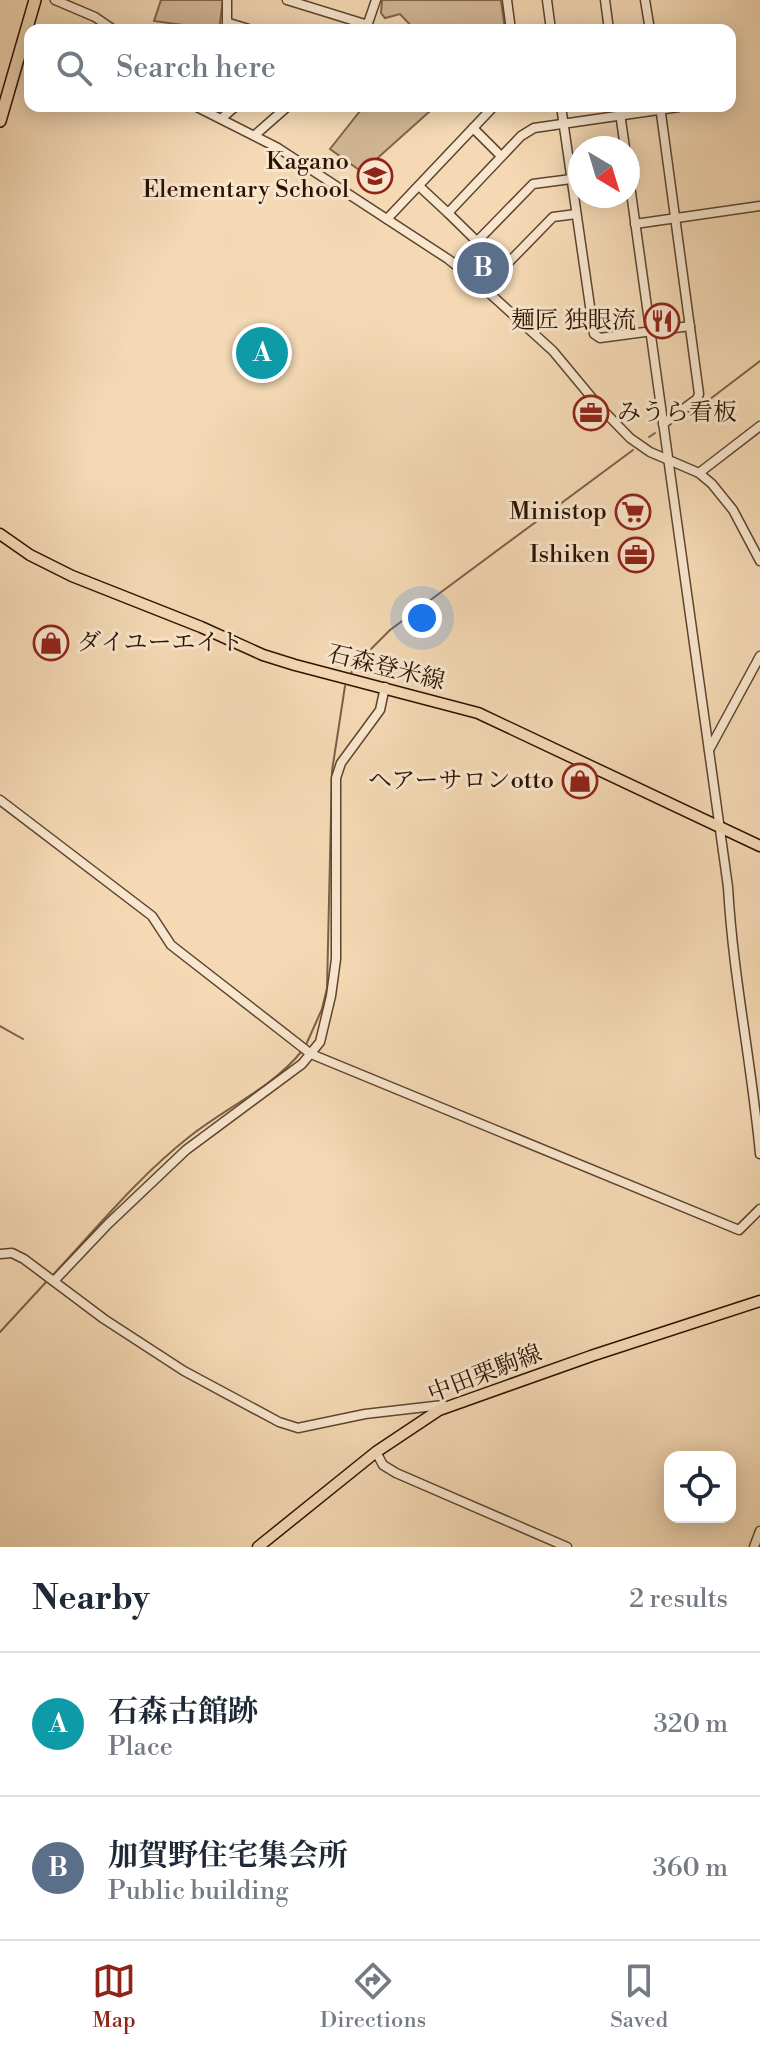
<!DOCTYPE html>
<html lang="en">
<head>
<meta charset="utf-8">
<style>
  :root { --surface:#fff; --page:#f6f6f7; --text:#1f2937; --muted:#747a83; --line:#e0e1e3; --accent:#8f2418 }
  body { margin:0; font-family:"Libre Bodoni","Noto Serif JP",serif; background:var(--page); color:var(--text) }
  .controls { position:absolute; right:24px; bottom:24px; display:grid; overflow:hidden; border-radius:16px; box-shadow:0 4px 20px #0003 }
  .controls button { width:72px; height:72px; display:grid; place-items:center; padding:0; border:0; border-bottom:2px solid var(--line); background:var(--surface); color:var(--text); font:40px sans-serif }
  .compass { position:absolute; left:568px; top:136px; width:72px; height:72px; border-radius:50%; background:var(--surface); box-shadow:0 4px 20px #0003; rotate:142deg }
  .you { position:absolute; left:422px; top:618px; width:28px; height:28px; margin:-20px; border:6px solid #fff; border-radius:50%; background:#1a73e8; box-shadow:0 0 0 12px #1a73e833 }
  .badge { display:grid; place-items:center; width:52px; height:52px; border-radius:50%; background:var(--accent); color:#fff; font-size:26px; font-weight:700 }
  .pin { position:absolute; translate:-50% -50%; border:4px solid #fff; box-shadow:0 2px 8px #0006 }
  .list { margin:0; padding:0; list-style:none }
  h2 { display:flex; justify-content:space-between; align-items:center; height:104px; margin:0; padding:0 32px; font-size:34px }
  h2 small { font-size:26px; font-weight:400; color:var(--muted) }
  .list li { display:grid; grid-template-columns:52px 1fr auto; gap:24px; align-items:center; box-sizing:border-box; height:144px; padding:0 32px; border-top:2px solid var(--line) }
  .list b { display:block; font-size:30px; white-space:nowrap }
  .list p { margin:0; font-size:26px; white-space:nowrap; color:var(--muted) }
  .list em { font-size:26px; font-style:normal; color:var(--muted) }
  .icon { flex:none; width:44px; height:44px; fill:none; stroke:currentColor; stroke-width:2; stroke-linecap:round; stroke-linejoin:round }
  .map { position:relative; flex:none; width:760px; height:1547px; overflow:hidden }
  .search { position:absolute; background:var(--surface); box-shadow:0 4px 20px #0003; left:24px; right:24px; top:24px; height:88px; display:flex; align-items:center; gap:20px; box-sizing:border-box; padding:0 28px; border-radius:16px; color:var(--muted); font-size:30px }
  .sheet { height:392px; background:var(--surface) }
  nav { display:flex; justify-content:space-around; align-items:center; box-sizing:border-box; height:112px; border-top:2px solid var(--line); background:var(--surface); font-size:22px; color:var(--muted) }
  nav a { display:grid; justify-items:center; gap:4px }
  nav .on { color:var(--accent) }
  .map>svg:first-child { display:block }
</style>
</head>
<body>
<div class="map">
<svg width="760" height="1547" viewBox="0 0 760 1547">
  <rect width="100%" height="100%" fill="#f4d9b4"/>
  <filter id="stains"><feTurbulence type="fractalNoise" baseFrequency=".0025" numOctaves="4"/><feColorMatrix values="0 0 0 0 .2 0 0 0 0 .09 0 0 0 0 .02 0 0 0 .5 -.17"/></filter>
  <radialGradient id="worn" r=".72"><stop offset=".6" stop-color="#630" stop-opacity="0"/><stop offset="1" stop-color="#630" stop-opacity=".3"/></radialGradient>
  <g fill="#d2b795" stroke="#80644a" stroke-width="2">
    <polygon points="161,0 223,0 219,30 154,21"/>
    <polygon points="382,0 501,0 505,30 415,30 400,14 385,18 381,13"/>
    <polygon points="364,106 423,106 429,112 362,172 330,149"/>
  </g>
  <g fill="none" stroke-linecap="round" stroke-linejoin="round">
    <g stroke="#7c6047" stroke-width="2">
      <polyline points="679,417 701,406 760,361"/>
      <polyline points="649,437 655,433"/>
      <polyline points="351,673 365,655 390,630 633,450"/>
      <polyline points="0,1026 23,1039"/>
      <polyline points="305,1047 322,1009 327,988 332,771 345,686"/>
      <path d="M51,1277C96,1229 138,1177 189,1137C225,1108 272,1088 301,1052"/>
      <polyline points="0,1332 47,1281"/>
    </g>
    <g stroke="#5f432d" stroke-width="11">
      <g id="minor">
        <polyline points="55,0 95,17 114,30"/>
        <polyline points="287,0 368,25"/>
        <polyline points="507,0 511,30"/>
        <polyline points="547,0 551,30"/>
        <polyline points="605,0 609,30"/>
        <polyline points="645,0 650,30"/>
        <polyline points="229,23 252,30"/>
        <polyline points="366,29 376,0"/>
        <polyline points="227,30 227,0"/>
        <polyline points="195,106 278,148 448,259 476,281 553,351 597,404 630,438 650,452 699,473 712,484 733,510 760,561"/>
        <polyline points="561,106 594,334 600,338 690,326"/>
        <polyline points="619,106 625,148"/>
        <polyline points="660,106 699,394 697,399 663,424"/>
        <polyline points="222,118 236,106"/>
        <polyline points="473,128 501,156"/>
        <polyline points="255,135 288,106"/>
        <path d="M628,171L728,887C733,977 752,1065 760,1154"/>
        <polyline points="419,186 448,213 521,136 534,128 679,107"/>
        <polyline points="448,213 499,263 508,263 553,217 576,214"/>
        <polyline points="387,219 494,106"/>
        <polyline points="635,224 760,206"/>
        <polyline points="455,264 533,184 571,179"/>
        <polyline points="699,473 760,426"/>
        <polyline points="709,750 760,656"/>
        <polyline points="0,800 152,916 171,945 311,1054 739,1230 760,1209"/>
        <polyline points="0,1254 12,1253 24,1259 104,1319 184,1371 279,1422 298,1428 365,1414 443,1405"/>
        <polyline points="54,1281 108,1224 186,1150 302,1064 320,1042 331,996 336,959 336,778 341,763 380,710 385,687"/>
        <polyline points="376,1452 383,1465 396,1473 567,1547"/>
        <polyline points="754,1547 760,1531"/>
      </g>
    </g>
    <g stroke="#2d1100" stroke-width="13">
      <g id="major">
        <polyline points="0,534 30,555 72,576 201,627 263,655 295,665 478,713 760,846"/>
        <polyline points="258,1547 376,1452 439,1410 591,1356 760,1301"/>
      </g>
    </g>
    <g stroke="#2d1100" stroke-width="14">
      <polyline id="highway" points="0,121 35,0"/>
    </g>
    <use href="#minor" stroke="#f8e6ce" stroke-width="8"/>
    <use href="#major" stroke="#f4d9b4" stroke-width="10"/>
    <use href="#highway" stroke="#f4d9b4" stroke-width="11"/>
  </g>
  <defs>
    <g id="school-ring" transform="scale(1.8)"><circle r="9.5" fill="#f8e6ce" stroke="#8f2418" stroke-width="1.5"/><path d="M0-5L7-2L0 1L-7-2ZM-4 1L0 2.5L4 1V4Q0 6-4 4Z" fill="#8f2418"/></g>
    <g id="restaurant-ring" transform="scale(1.8)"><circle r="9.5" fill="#f8e6ce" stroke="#8f2418" stroke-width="1.5"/><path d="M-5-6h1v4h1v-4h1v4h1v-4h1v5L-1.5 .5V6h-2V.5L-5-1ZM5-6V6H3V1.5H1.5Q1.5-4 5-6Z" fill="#8f2418"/></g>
    <g id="office-ring" transform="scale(1.8)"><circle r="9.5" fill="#f8e6ce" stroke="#8f2418" stroke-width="1.5"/><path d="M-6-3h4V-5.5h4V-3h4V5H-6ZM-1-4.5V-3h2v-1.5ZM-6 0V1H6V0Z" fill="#8f2418"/></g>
    <g id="supermarket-ring" transform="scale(1.8)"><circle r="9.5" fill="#f8e6ce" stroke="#8f2418" stroke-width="1.5"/><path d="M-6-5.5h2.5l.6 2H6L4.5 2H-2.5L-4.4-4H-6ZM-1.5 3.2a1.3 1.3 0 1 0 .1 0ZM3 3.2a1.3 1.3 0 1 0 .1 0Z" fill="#8f2418"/></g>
    <g id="shop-ring" transform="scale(1.8)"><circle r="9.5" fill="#f8e6ce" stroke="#8f2418" stroke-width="1.5"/><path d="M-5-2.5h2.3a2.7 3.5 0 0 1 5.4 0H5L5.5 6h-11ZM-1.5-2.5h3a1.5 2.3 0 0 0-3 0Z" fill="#8f2418"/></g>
  </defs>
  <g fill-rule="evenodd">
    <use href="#school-ring" x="375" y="176"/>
    <use href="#restaurant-ring" x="662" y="321"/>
    <use href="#office-ring" x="591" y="413"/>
    <use href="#supermarket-ring" x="633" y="512"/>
    <use href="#office-ring" x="636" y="555"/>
    <use href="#shop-ring" x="51" y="643"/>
    <use href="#shop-ring" x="580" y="781"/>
  </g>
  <g text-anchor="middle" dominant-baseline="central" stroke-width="6" stroke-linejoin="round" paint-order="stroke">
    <g font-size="24" fill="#2d1100" stroke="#f8e6ce" text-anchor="end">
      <text x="349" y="162">Kagano<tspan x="349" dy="28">Elementary School</tspan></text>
      <text x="636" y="321">麺匠 独眼流</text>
      <text x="617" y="413" text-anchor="start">みうら看板</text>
      <text x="607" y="512">Ministop</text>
      <text x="610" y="555">Ishiken</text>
      <text x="77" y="643" text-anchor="start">ダイユーエイト</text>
      <text x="554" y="781">ヘアーサロンotto</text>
    </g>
    <g font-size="24" fill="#2d1100" stroke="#f8e6ce">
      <text transform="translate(386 668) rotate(14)">石森登米線</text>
      <text transform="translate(485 1374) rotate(-21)">中田栗駒線</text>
    </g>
  </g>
  <rect width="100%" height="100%" filter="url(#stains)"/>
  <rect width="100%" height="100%" fill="url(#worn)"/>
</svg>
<div class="controls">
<button><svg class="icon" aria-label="locate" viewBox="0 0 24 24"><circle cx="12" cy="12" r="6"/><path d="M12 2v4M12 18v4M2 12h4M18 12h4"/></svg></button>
</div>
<svg class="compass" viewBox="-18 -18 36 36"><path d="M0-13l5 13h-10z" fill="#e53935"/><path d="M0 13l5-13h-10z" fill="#747a83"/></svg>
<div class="you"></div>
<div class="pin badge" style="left:262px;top:353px;background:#0f9aa8">A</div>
<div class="pin badge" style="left:483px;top:268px;background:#5c6f8a">B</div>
<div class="search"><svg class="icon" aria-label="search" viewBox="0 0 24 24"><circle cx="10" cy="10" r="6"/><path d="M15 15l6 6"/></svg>Search here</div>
</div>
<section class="sheet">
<h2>Nearby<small>2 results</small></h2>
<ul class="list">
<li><span class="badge" style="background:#0f9aa8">A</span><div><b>石森古館跡</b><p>Place</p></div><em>320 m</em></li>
<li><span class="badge" style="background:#5c6f8a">B</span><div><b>加賀野住宅集会所</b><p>Public building</p></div><em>360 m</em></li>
</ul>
</section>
<nav>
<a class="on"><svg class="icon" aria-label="map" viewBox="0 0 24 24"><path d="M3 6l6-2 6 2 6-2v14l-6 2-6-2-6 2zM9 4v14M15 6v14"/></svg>Map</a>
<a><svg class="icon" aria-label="directions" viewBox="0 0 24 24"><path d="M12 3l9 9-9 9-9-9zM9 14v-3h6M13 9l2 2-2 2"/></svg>Directions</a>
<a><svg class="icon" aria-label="saved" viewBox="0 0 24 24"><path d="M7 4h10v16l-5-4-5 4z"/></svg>Saved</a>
</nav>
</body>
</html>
